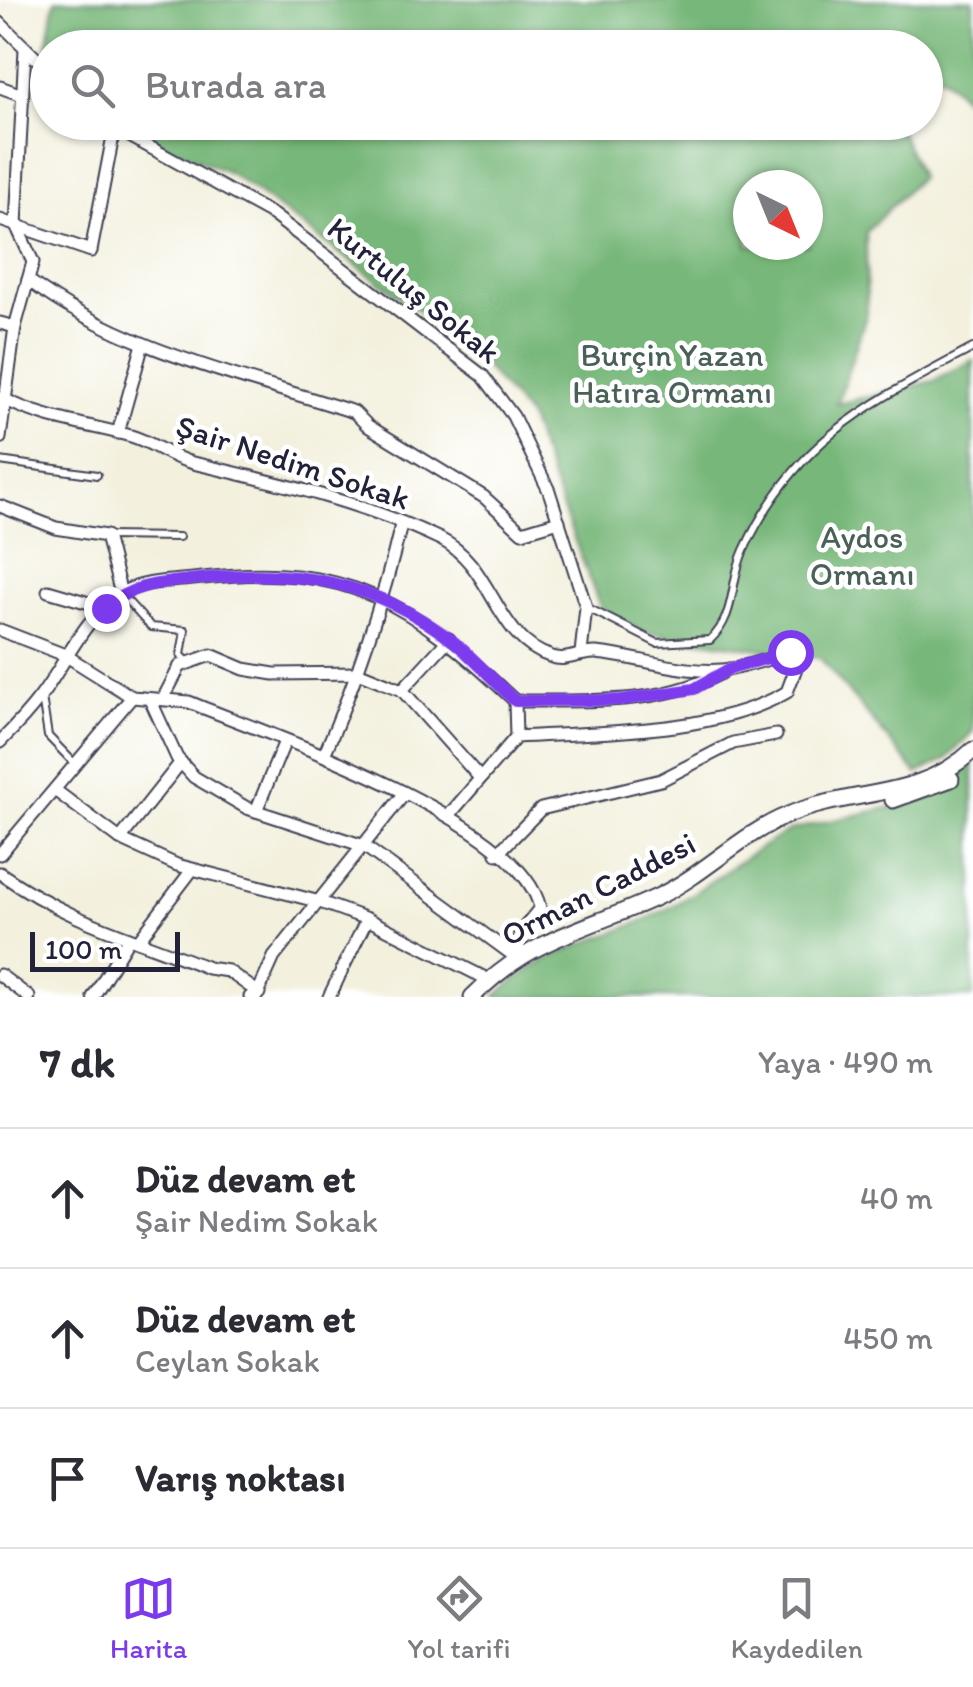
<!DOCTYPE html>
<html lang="tr">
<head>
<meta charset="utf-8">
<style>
  :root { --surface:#fff; --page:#f7f7f7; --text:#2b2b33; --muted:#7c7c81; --line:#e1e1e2; --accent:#7c3aed }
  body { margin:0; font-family:Itim,sans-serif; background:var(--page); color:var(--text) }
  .compass { position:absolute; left:733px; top:170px; width:90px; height:90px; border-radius:50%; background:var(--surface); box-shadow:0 2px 8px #0004; rotate:137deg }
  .scale { position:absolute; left:30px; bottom:25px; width:150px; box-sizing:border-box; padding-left:10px; border:5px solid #22223b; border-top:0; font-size:28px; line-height:35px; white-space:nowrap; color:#22223b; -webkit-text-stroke:8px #fff; paint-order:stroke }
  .stop { position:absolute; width:30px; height:30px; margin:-22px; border:8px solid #7c3aed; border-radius:50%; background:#fff }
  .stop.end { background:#7c3aed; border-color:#fff; box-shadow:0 2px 10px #0008 }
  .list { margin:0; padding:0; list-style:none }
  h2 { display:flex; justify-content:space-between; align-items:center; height:130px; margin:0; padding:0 40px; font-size:42px }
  h2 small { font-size:32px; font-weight:400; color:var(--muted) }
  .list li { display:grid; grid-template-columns:65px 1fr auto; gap:30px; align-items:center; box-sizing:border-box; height:140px; padding:0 40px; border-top:2px solid var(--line) }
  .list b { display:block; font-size:38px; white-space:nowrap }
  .list p { margin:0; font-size:32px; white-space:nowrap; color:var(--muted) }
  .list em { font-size:32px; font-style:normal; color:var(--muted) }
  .icon { flex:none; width:55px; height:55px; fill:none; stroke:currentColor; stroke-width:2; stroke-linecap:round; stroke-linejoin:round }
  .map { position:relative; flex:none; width:973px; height:997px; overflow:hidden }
  .search { position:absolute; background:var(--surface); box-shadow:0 2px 8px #0004; left:30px; right:30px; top:30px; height:110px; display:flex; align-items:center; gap:25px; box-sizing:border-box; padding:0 35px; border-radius:55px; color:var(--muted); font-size:38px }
  .sheet { height:550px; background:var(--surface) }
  nav { display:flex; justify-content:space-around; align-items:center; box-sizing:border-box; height:140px; border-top:2px solid var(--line); background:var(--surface); font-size:28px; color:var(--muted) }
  nav a { display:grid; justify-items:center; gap:5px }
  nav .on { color:var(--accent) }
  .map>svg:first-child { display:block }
</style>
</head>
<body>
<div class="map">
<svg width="973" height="997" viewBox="0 0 973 997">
  <rect width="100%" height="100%" fill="#fff"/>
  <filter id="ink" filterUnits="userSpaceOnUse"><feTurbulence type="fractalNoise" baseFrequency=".01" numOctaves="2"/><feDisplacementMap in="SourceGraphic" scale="20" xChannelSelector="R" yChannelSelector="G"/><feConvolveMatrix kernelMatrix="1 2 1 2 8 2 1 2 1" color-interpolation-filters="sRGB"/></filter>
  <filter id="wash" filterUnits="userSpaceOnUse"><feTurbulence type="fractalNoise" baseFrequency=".0048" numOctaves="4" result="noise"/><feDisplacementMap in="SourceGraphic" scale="40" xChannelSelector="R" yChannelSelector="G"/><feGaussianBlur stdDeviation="2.25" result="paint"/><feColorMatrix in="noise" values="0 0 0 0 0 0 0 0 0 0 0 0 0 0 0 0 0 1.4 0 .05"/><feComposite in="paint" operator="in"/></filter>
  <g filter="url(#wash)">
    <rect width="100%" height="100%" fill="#f3f0dd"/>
    <g fill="#77b779" stroke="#4c6c5a" stroke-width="2.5" fill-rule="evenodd">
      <polygon points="55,0 973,0 973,106 942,76 926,72 926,48 48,48 47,54 46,52"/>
      <path d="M119,123H897L920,177L866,232L867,313L837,404L934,381L973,360V731L947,759L917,774L820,658L643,632L600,607L528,417L467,346L230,173L128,131ZM748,185H808V245H748Z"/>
      <path d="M973,762V997H495C551,943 604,943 667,909C710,886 747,852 791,830L935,797Z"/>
    </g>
  </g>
  <g filter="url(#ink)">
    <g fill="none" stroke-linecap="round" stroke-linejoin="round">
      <g stroke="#414153" stroke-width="10">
        <g id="service">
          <polyline points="0,461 97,475"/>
          <polyline points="106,536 179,537"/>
          <polyline points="121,594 151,627 185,630 181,655 187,661"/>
          <path d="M588,608L657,643L710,640C737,615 729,582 744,550C796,438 871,403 973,348"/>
          <polyline points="42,697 48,736 74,763"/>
        </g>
      </g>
      <g stroke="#414153" stroke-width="15">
        <g id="minor">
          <polyline points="0,23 48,70"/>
          <polyline points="0,87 22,95"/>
          <polyline points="104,122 273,215 483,376 513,416 549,491 586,607 581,653"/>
          <polyline points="0,220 91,251 114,131"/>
          <path d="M28,280C122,351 243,376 354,412L368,426L484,497L522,532L559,521"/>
          <polyline points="0,323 15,327"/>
          <path d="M0,397C41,419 86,424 131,436C152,442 171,458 193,463C275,482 363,502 440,539C494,565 494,639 552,657C567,662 580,652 596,653C640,657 687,676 732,669C751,665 771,658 790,653L799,660L787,692C715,734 598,732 516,737L450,814"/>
          <polyline points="118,433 143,344"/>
          <polyline points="0,438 15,327 33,262 16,225 25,49"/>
          <polyline points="0,506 56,528 106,536 121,594"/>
          <polyline points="48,591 106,608"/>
          <path d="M0,630L65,655L132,697L189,702C269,735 521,819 540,908L520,933L517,958L364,846L247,808L194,777L177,758L150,699"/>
          <polyline points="402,690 449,639"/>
          <polyline points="164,697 180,666 211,655 244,669 274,674 360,673 402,690 480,778"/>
          <polyline points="515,701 516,737"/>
          <path d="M0,742C14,728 29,712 41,696C65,664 84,617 120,594C142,580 178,581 203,578C348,560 413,605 515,701C591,700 661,707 729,669"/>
          <path d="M324,755C357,679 382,605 401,525"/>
          <polyline points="56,791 120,839 177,865 320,902 367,919 489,980"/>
          <polyline points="256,811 285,741"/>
          <polyline points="120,839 181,762"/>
          <polyline points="0,854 132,697"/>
          <polyline points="497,854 541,809 661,780 733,743 776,735"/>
          <path d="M0,873C71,923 130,936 208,968L228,971L259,993L250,997"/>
          <polyline points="138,941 192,870"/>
          <polyline points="0,975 29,997"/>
          <polyline points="93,997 129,938"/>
          <polyline points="256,997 274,957 405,793"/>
          <polyline points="329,997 367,919"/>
        </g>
      </g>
      <g stroke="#414153" stroke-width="19">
        <g id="tertiary">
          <polyline points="893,800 951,779"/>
          <path d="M472,997C534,935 585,931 659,896C705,874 741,834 788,815C850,789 921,800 973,750"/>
        </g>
      </g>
      <use href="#service" stroke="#fff" stroke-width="6"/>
      <use href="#minor" stroke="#fff" stroke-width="11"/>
      <use href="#tertiary" stroke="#fff" stroke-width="15"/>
    </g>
  </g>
  <g fill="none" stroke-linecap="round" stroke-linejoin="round" filter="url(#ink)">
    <path stroke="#7c3aed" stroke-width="12" d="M106,608C131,583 164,583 199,579C293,567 376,581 454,642C475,659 495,682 515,701L622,700L694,689L729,669L790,652"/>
  </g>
  <g text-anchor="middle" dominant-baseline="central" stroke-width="9" stroke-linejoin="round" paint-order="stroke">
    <g font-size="32" fill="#22223b" stroke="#fff">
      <text transform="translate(414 290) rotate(39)">Kurtuluş Sokak</text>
      <text transform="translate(293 462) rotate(18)">Şair Nedim Sokak</text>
      <text transform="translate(598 889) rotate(-27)">Orman Caddesi</text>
    </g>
    <g font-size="32" fill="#4a6158" stroke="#fff">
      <text x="672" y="355">Burçin Yazan<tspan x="672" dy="37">Hatıra Ormanı</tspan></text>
      <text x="862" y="537">Aydos<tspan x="862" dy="37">Ormanı</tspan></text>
    </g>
  </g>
</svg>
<svg class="compass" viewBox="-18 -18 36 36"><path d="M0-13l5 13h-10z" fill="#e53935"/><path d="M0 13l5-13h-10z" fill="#7c7c81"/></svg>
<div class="scale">100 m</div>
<div class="stop" style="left:790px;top:652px"></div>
<div class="stop end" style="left:106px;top:608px"></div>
<div class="search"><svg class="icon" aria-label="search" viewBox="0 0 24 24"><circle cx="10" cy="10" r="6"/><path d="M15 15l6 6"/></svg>Burada ara</div>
</div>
<section class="sheet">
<h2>7 dk<small>Yaya · 490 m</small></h2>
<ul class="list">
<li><svg class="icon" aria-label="ahead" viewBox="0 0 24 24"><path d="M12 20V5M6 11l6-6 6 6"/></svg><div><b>Düz devam et</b><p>Şair Nedim Sokak</p></div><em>40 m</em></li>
<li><svg class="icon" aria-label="ahead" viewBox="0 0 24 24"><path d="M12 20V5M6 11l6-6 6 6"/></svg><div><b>Düz devam et</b><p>Ceylan Sokak</p></div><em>450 m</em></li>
<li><svg class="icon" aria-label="arrive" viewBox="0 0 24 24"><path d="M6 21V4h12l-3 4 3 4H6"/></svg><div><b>Varış noktası</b></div></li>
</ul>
</section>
<nav>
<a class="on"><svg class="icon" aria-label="map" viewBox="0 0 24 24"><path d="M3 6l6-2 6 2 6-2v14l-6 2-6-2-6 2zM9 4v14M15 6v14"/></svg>Harita</a>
<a><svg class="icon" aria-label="directions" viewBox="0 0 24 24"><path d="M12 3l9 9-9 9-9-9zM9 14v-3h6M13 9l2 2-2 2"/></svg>Yol tarifi</a>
<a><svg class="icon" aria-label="saved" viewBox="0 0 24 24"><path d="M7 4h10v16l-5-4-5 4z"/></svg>Kaydedilen</a>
</nav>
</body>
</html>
